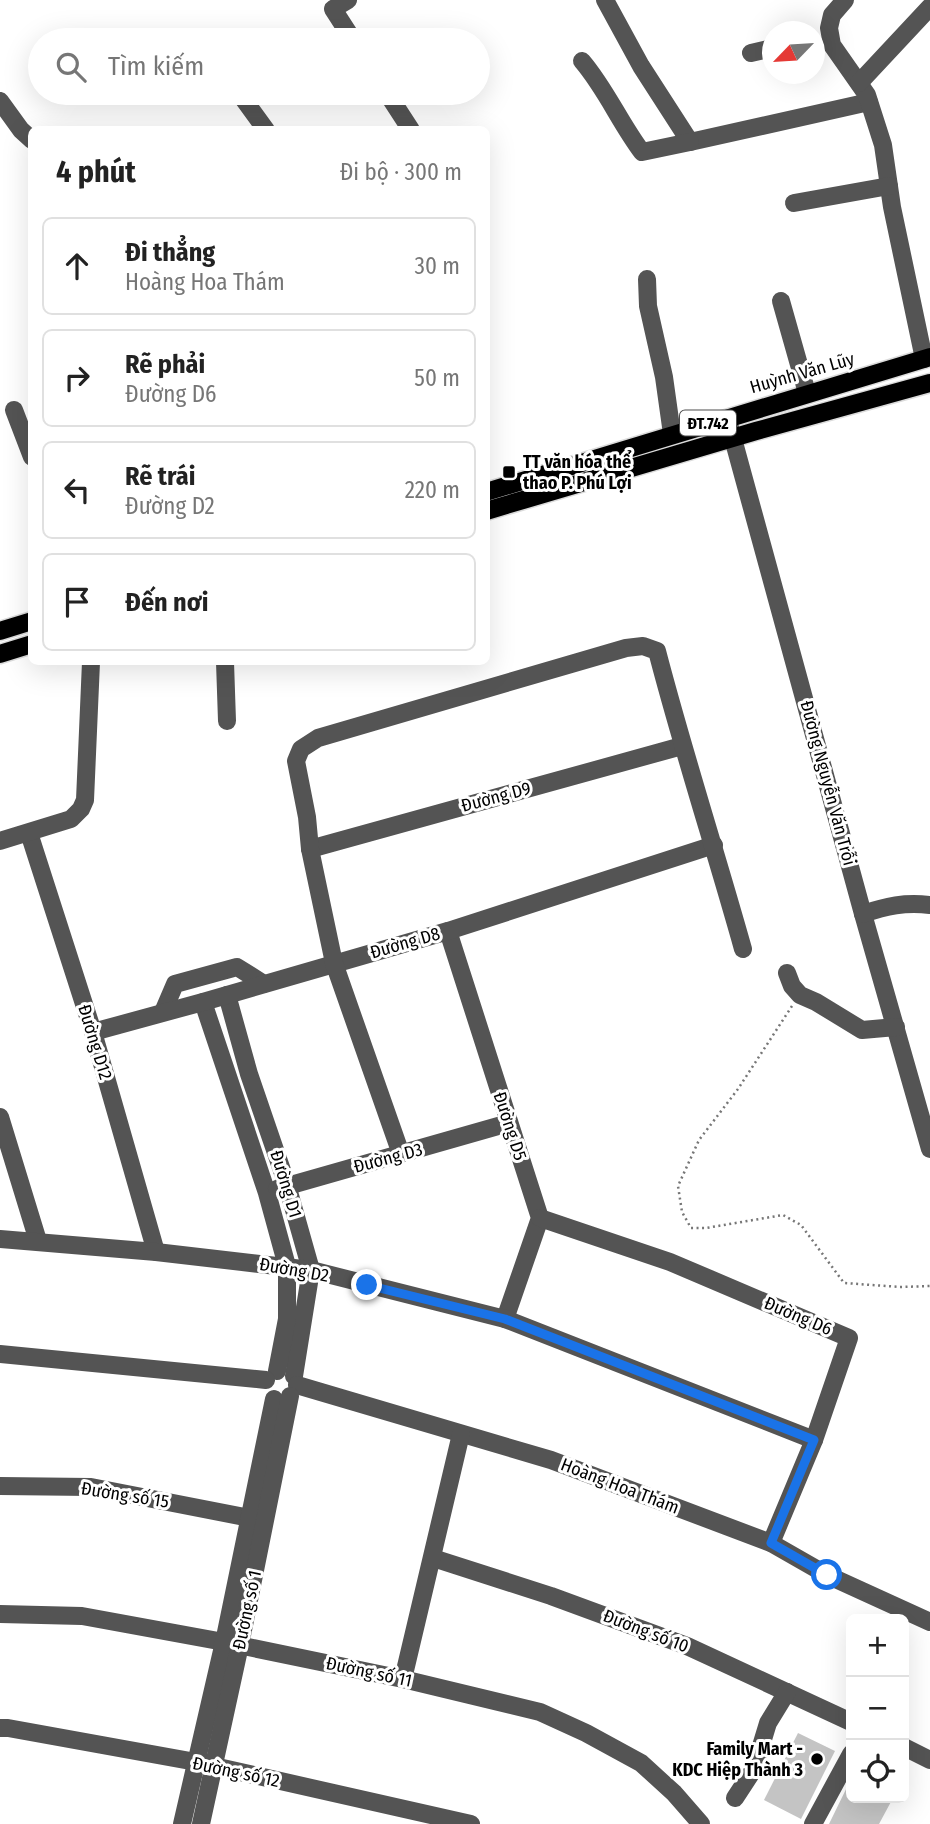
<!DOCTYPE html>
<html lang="vi">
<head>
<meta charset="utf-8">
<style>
  :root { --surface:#fff; --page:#f6f6f6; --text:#222; --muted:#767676; --line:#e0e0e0 }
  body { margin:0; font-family:"Fira Sans Condensed",sans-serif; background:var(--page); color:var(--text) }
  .controls { position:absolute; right:21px; bottom:21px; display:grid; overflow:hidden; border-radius:10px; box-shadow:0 7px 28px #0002 }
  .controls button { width:63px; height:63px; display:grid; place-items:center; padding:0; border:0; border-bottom:2px solid var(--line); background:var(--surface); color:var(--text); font:35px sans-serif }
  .compass { position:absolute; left:762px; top:21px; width:63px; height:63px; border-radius:50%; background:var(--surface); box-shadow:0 7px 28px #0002; rotate:245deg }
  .stop { position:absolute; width:21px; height:21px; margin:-16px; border:5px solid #1a73e8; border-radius:50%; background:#fff }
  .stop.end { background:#1a73e8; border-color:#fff; box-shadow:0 2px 7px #0008 }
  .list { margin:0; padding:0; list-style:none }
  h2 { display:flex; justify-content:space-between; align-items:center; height:91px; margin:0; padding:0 28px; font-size:30px }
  h2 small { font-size:23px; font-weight:400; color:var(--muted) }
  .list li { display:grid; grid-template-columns:46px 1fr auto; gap:21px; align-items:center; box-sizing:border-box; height:98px; margin:0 14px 14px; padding:0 14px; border:2px solid var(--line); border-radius:10px }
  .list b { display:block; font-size:26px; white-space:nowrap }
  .list p { margin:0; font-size:23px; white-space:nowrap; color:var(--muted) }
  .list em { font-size:23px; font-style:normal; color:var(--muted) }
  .icon { flex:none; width:38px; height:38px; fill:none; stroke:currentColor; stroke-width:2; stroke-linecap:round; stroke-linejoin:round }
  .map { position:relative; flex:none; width:930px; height:1824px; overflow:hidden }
  .search { position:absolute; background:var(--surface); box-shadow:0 7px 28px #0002; left:28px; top:28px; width:462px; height:77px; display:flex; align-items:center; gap:18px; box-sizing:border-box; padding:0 24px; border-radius:38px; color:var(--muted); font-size:26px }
  .panel { position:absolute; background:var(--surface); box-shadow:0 7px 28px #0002; left:28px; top:126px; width:462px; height:539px; border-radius:10px }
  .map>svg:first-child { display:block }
</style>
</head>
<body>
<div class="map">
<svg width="930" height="1824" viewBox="0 0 930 1824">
  <rect width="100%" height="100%" fill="#fff"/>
  <g fill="#c4c4c4">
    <polygon points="798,1733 835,1751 801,1819 764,1800"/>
    <polygon points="851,1779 851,1798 893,1798 879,1824 829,1824"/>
  </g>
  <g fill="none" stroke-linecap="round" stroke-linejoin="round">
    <g stroke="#dbdbdb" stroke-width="21">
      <g id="major">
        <polyline points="486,492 930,357"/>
        <polyline points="486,511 756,431 930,383"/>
        <polyline points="0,631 32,621"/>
        <polyline points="0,654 32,644"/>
      </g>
    </g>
    <polyline stroke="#767676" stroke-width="2.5" stroke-dasharray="2 3.5" stroke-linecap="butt" points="792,1006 738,1089 699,1140 678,1186 682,1212 691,1228 706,1228 783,1215 801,1225 844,1283 900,1287 930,1286"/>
    <g stroke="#545454" stroke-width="18">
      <polyline points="348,0 333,9 353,40"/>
      <polyline points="605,0 641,66 690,142 869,102"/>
      <polyline points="845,0 832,15 829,28 832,45 867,95 883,145 892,207 924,359"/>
      <polyline points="751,53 772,48"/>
      <path d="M582,61C606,89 620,123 642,152L690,142"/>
      <polyline points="859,83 930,7"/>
      <polyline points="387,93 411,130"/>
      <polyline points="242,97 266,130"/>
      <polyline points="0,101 21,130 32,140"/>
      <polyline points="794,203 889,186"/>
      <polyline points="647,279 648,306 664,377 672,434"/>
      <polyline points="781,301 807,393"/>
      <polyline points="14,410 32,457"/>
      <polyline points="729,424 863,914 930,1149"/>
      <polyline points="225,662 227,721"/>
      <polyline points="29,833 93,1032 156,1252"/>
      <polyline points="0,841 71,819 81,809 85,800 91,662"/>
      <polyline points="310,849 682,746"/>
      <path d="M863,914C886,906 905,902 930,905"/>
      <polyline points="448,931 540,1218 505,1319"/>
      <polyline points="787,973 792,986 800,995 816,1002 862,1030 896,1027"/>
      <polyline points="227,995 249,1074 287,1185 311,1270 294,1376"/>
      <polyline points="203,1002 267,1193 287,1266 287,1319 277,1371"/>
      <polyline points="163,1012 175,984 237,967 264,984"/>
      <polyline points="93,1032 203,1002 448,931 714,845"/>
      <polyline points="0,1117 38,1241"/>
      <path d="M401,1154L334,963L310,849L307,817L296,761L301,749L318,738L626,648L643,646L657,651C683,751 715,849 743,949"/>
      <polyline points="277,1189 509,1123"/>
      <polyline points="540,1218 670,1262 849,1338 814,1440 771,1543"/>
      <polyline points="0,1239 156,1252 311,1270 505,1319 814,1440"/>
      <polyline points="0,1354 266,1380"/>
      <polyline points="297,1385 551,1460 771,1543 827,1575 930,1622"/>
      <polyline points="0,1486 91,1487 250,1518"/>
      <polyline points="433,1558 551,1596 687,1646 851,1722"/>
      <polyline points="0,1614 82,1616 224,1642 403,1679 540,1712 586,1733 641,1763 674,1793 701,1824"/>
      <polyline points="403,1679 461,1434"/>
      <polyline points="0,1728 8,1728 196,1762 471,1824"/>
      <polyline points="904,1747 930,1760"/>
      <polyline points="735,1798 754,1769 768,1723 787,1692"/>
      <polyline points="182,1824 224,1642 274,1399"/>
      <polyline points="201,1824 240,1645 290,1396"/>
      <polyline points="813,1824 851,1754"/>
    </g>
    <use href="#major" stroke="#000" stroke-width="18"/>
  </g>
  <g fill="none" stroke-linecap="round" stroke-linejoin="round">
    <polyline stroke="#1a73e8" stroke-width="9" points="367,1285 505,1319 814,1440 771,1543 827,1575"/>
  </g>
  <g fill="#000" stroke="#fff" stroke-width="2.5">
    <rect x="502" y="465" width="14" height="14" rx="3.5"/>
    <circle cx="817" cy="1759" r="7"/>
  </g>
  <g text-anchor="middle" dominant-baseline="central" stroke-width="6" stroke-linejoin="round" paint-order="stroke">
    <rect fill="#fff" stroke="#4c4c4c" stroke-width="2" x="680" y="410.5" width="56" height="25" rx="5"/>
    <g font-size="16" font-weight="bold" fill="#000">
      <text x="708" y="423">ĐT.742</text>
    </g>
    <g font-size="18" fill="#000" stroke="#fff">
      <text transform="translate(802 373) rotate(-16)">Huỳnh Văn Lũy</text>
      <text transform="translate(828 783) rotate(75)">Đường Nguyễn Văn Trỗi</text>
      <text transform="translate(496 797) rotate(-15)">Đường D9</text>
      <text transform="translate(405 943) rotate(-16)">Đường D8</text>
      <text transform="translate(95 1042) rotate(73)">Đường D12</text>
      <text transform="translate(510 1126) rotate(72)">Đường D5</text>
      <text transform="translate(388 1158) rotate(-15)">Đường D3</text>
      <text transform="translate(286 1184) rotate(73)">Đường D1</text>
      <text transform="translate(294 1270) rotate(10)">Đường D2</text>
      <text transform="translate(798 1316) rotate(23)">Đường D6</text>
      <text transform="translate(620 1486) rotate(21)">Hoàng Hoa Thám</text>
      <text transform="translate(125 1495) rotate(9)">Đường số 15</text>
      <text transform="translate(247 1610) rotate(-78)">Đường số 1</text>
      <text transform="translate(646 1631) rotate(21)">Đường số 10</text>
      <text transform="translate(369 1672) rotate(12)">Đường số 11</text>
      <text transform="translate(236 1772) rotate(12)">Đường số 12</text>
    </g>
    <g font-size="18" font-weight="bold" fill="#000" stroke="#fff" text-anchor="start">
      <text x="523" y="462">TT văn hóa thể<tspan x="523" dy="21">thao P. Phú Lợi</tspan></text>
      <text x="803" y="1749" text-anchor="end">Family Mart -<tspan x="803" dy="21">KDC Hiệp Thành 3</tspan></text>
    </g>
  </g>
</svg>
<div class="controls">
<button>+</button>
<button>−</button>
<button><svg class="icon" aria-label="locate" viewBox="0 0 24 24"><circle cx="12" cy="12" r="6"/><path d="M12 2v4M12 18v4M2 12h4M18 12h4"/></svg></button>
</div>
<svg class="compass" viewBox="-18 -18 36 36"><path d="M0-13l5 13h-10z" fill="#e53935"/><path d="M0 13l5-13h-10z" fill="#767676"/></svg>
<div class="stop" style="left:827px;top:1575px"></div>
<div class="stop end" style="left:367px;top:1285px"></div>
<div class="search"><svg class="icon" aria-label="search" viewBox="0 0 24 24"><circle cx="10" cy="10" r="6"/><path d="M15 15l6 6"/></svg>Tìm kiếm</div>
<section class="panel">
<h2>4 phút<small>Đi bộ · 300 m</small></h2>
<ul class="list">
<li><svg class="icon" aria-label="ahead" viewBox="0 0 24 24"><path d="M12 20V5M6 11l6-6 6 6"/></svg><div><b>Đi thẳng</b><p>Hoàng Hoa Thám</p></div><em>30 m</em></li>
<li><svg class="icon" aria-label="right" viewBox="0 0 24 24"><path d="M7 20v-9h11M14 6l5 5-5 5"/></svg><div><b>Rẽ phải</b><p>Đường D6</p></div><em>50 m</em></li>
<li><svg class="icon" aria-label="left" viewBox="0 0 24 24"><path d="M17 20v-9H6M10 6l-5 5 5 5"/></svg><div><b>Rẽ trái</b><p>Đường D2</p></div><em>220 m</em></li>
<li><svg class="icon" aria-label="arrive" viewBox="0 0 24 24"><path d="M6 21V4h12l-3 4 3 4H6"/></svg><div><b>Đến nơi</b></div></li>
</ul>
</section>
</div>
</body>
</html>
